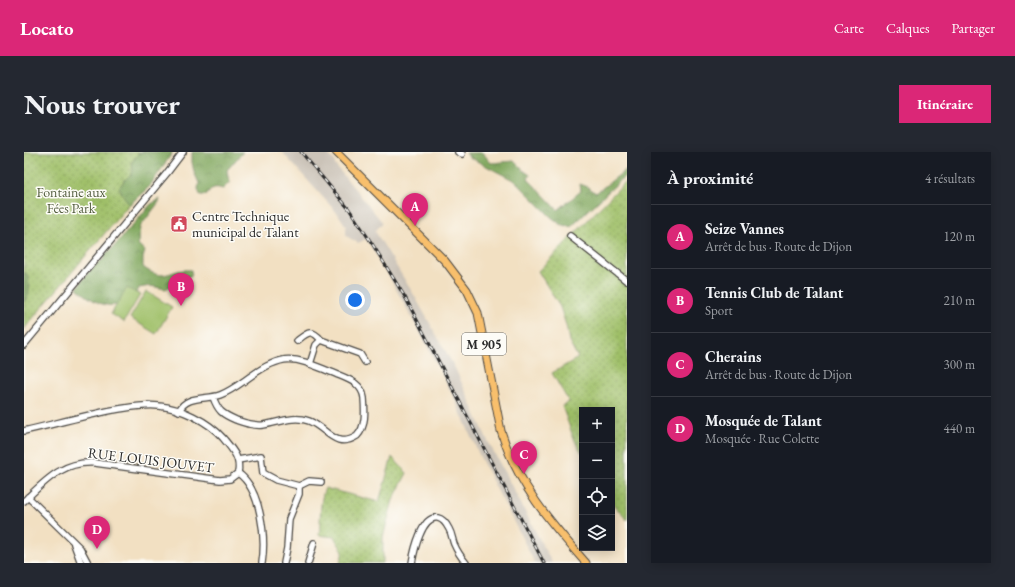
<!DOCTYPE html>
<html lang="fr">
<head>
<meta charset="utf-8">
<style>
  :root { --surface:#171b24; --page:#242831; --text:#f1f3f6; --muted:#9ea1a6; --line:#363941; --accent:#db2777 }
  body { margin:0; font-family:"EB Garamond",serif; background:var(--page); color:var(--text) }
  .controls { position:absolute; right:12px; bottom:12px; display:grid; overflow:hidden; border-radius:0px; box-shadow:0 2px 10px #0003 }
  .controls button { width:36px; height:36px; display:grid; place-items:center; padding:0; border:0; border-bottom:1px solid var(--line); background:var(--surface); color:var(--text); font:20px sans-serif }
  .you { position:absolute; left:331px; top:148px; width:14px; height:14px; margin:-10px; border:3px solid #fff; border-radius:50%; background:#1a73e8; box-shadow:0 0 0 6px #1a73e833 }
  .badge { display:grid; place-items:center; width:26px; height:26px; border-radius:50%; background:var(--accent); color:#fff; font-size:13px; font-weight:700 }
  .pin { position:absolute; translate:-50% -33px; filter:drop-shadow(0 1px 2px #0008) }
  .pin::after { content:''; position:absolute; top:21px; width:14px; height:12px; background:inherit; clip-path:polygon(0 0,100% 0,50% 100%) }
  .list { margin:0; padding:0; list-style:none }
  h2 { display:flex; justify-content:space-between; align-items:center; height:52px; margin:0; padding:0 16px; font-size:17px }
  h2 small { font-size:13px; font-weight:400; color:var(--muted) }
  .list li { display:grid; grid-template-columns:26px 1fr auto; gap:12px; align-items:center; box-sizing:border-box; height:64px; padding:0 16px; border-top:1px solid var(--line) }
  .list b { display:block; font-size:15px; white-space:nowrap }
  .list p { margin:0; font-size:13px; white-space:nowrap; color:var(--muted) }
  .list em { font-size:13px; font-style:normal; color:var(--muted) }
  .icon { flex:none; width:22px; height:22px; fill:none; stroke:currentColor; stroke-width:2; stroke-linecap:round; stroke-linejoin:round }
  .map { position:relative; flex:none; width:603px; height:411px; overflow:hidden; border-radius:0px }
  header { display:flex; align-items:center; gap:24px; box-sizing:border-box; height:56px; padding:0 20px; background:var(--accent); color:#fff }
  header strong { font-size:19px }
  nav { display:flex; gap:22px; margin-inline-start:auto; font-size:14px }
  .intro { display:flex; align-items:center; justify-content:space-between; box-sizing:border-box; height:96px; padding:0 24px }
  h1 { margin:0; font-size:28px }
  .button { padding:10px 18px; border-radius:0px; background:var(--accent); color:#fff; font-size:14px; font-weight:700 }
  main { display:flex; gap:24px; padding:0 24px }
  aside { flex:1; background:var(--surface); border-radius:0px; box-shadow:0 2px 10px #0003 }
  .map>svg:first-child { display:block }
</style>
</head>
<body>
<header>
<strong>Locato</strong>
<nav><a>Carte</a><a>Calques</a><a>Partager</a></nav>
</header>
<div class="intro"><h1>Nous trouver</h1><a class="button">Itinéraire</a></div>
<main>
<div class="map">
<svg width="603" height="411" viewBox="0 0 603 411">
  <defs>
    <pattern id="green-dots" width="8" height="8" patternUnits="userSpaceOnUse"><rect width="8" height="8" fill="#9fbf68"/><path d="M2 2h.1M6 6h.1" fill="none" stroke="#829b56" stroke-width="1.8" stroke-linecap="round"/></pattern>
    <pattern id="forest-crowns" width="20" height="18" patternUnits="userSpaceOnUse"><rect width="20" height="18" fill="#7fa65c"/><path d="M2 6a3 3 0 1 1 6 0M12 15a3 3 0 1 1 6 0" fill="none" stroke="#68874c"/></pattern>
  </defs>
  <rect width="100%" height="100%" fill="#fdfcf7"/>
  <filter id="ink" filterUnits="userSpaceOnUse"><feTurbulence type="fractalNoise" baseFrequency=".025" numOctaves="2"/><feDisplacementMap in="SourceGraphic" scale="8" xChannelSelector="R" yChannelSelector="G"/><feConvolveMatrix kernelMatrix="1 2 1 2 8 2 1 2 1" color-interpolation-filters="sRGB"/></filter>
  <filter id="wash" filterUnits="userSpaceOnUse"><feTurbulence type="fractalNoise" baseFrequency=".012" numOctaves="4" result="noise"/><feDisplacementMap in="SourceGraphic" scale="16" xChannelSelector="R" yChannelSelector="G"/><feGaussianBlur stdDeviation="0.9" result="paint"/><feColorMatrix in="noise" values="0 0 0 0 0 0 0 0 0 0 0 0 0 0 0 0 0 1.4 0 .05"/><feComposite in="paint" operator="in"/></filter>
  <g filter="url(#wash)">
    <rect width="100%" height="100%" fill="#f2e0c2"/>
    <polygon fill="#cbc3b8" points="258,0 302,0 311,9 311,13 359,71 351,79 390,143 431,216 464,289 528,411 511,411 457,307 431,248 400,188 361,117 342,87 334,91 322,84 322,74 314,62"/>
    <g fill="url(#green-dots)" stroke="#65754a">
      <polygon points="0,0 142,0 124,30 0,177"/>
      <polygon points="603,28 603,368 588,351 588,258 558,258 558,301 550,287 538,254 545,250 528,221 554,206 545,189 542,173 536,155 514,119"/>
      <path d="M368,305L383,321L369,348L359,385V411H316L319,399L310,385L295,383C297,367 295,350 301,336L355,350Z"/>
    </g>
    <g fill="url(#forest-crowns)" stroke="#556844">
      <polygon points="119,0 149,0 125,35 105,53 95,36 99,30 109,20 108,10 115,1"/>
      <path d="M168,0H219L203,18L204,25L206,30L199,37C190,34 187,36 182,43H176L174,37L175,31L170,20L168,10Z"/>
      <polygon points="442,1 459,1 467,11 490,9 499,18 506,23 504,27 534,58 557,39 556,32 564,35 572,41 603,17 603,22 547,75 536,72 526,64 491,29 445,5"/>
      <path d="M136,47L135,50L116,75L114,92L121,99L119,106V115C141,132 146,116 167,118L168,123L153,129L142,137L126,134L115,136C111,145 108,148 99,151C81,158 67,148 53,136C61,125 68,113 80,107L81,101L86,99L127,52Z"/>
      <path d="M0,121H2C6,131 7,141 0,150Z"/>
    </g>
    <g fill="#9fbf68" stroke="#65754a">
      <polygon points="103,136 116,143 100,170 87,162"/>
      <polygon points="122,139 148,155 132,182 106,166"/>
    </g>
  </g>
  <g filter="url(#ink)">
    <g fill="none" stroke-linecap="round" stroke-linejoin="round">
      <g stroke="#494642" stroke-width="8">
        <g id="minor">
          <polyline points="434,0 438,2"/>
          <polyline points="546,84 603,129"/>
          <polyline points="297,188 336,202 341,210"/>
          <path d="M273,189C283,181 287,176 297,188L292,193L286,212"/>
          <polyline points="0,193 143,21 159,0"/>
          <path d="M155,259C162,243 182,248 196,243C207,239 217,231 227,224C263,198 273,207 312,222C324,227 338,231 340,246C341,259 342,275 333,284C311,298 303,276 285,269C269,263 254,271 239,273C229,274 221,271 212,268C198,262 194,259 189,245"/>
          <path d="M0,279C30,272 59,264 89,258C104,256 119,252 135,254C157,256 184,269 199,286C208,297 217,306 214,321"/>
          <polyline points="214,308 237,304 239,321 252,328 275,334 275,342 265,367 263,396 260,411"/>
          <path d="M214,321C237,337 242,385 238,411"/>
          <polyline points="275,334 285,329 297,330"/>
          <polyline points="4,345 56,396 64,411"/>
          <path d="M0,349C22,328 39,309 71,311L196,328L206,327L214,321"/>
          <polyline points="50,392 57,411"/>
          <polyline points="284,411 290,391"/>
          <path d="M388,411C390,399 398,363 414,366C419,367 423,373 425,377C428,382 428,387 430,392C433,399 437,405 442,411"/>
        </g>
      </g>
      <g stroke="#494642" stroke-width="9">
        <path id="major" d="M312,0L421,109L443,138L454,161L477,279C493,332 526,370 562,411"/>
      </g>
      <use href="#minor" stroke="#fff" stroke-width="5.5"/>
      <use href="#major" stroke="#f8bf6c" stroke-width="7"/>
      <g stroke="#2b2b2b" stroke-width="3">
        <polyline id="rail" points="277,0 325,57 349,93 381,145 520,411"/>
      </g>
      <use href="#rail" stroke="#fdfcf7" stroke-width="1.5" stroke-dasharray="4.5" stroke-linecap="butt"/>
    </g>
  </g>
  <defs>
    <g id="civic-square" transform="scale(0.9)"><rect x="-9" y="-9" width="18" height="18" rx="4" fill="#d1495b" stroke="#fdfcf7"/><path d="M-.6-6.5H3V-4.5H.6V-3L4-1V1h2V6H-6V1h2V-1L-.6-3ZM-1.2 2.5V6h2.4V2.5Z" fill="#fff"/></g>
  </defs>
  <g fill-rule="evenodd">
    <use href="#civic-square" x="155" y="72"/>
  </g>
  <g text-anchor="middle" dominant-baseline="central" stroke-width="3" stroke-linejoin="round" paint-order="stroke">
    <rect fill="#fdfcf7" stroke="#6a6a68" stroke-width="1" x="438" y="181" width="44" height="22" rx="3"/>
    <g font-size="13" font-weight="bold" fill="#2b2b2b">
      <text x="460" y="192">M 905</text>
    </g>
    <g font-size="14" fill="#545f40" stroke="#fdfcf7">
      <text x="47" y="40">Fontaine aux<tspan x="47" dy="16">Fées Park</tspan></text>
    </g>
    <g font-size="14" fill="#2b2b2b" stroke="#fdfcf7" text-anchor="start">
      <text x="168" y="64">Centre Technique<tspan x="168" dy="16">municipal de Talant</tspan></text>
    </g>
    <g font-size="14" fill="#2b2b2b" stroke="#fdfcf7">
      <text transform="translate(127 308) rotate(7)">RUE LOUIS JOUVET</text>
    </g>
  </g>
</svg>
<div class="controls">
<button>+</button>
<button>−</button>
<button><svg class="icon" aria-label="locate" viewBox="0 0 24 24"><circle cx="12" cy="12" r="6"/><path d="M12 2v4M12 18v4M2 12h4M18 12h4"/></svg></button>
<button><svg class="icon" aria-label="layers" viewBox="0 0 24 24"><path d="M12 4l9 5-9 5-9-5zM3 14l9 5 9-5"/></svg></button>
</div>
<div class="you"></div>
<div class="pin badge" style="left:391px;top:74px">A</div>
<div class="pin badge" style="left:157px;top:154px">B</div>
<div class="pin badge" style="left:500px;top:322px">C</div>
<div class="pin badge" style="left:73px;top:397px">D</div>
</div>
<aside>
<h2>À proximité<small>4 résultats</small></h2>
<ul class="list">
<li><span class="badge">A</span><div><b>Seize Vannes</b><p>Arrêt de bus · Route de Dijon</p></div><em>120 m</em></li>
<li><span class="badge">B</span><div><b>Tennis Club de Talant</b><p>Sport</p></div><em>210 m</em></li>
<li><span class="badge">C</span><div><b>Cherains</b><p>Arrêt de bus · Route de Dijon</p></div><em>300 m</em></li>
<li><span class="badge">D</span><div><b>Mosquée de Talant</b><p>Mosquée · Rue Colette</p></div><em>440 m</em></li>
</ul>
</aside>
</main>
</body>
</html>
